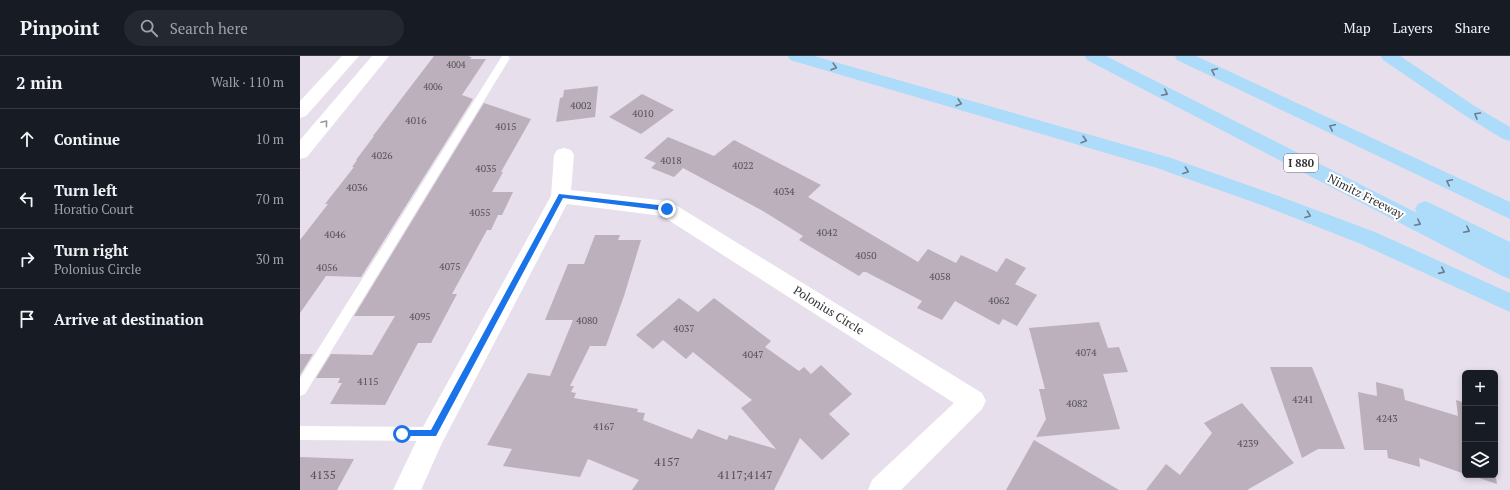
<!DOCTYPE html>
<html lang="en">
<head>
<meta charset="utf-8">
<style>
  :root { --surface:#171b24; --page:#242831; --text:#f1f3f6; --muted:#9ea1a6; --line:#363941 }
  body { margin:0; font-family:"PT Serif",serif; background:var(--page); color:var(--text) }
  .controls { position:absolute; right:12px; bottom:12px; display:grid; overflow:hidden; border-radius:6px; box-shadow:0 2px 6px #0003 }
  .controls button { width:36px; height:36px; display:grid; place-items:center; padding:0; border:0; border-bottom:1px solid var(--line); background:var(--surface); color:var(--text); font:20px sans-serif }
  .stop { position:absolute; width:12px; height:12px; margin:-9px; border:3px solid #1a73e8; border-radius:50%; background:#fff }
  .stop.end { background:#1a73e8; border-color:#fff; box-shadow:0 1px 4px #0008 }
  .list { margin:0; padding:0; list-style:none }
  h2 { display:flex; justify-content:space-between; align-items:center; height:52px; margin:0; padding:0 16px; font-size:17px }
  h2 small { font-size:13px; font-weight:400; color:var(--muted) }
  .list li { display:grid; grid-template-columns:26px 1fr auto; gap:12px; align-items:center; box-sizing:border-box; height:60px; padding:0 16px; border-top:1px solid var(--line) }
  .list b { display:block; font-size:15px; white-space:nowrap }
  .list p { margin:0; font-size:13px; white-space:nowrap; color:var(--muted) }
  .list em { font-size:13px; font-style:normal; color:var(--muted) }
  .icon { flex:none; width:22px; height:22px; fill:none; stroke:currentColor; stroke-width:2; stroke-linecap:round; stroke-linejoin:round }
  .map { position:relative; flex:none; width:1210px; height:434px; overflow:hidden }
  header { display:flex; align-items:center; gap:24px; box-sizing:border-box; height:56px; padding:0 20px; background:var(--surface); border-bottom:1px solid var(--line) }
  header strong { font-size:19px }
  nav { display:flex; gap:22px; margin-inline-start:auto; font-size:14px }
  .search { width:280px; height:36px; background:var(--page); display:flex; align-items:center; gap:10px; box-sizing:border-box; padding:0 14px; border-radius:22px; color:var(--muted); font-size:15px }
  main { display:flex }
  aside { flex:1; background:var(--surface) }
  .map>svg:first-child { display:block }
</style>
</head>
<body>
<header>
<strong>Pinpoint</strong>
<div class="search"><svg class="icon" aria-label="search" viewBox="0 0 24 24"><circle cx="10" cy="10" r="6"/><path d="M15 15l6 6"/></svg>Search here</div>
<nav><a>Map</a><a>Layers</a><a>Share</a></nav>
</header>
<main>
<aside>
<h2>2 min<small>Walk · 110 m</small></h2>
<ul class="list">
<li><svg class="icon" aria-label="ahead" viewBox="0 0 24 24"><path d="M12 20V5M6 11l6-6 6 6"/></svg><div><b>Continue</b></div><em>10 m</em></li>
<li><svg class="icon" aria-label="left" viewBox="0 0 24 24"><path d="M17 20v-9H6M10 6l-5 5 5 5"/></svg><div><b>Turn left</b><p>Horatio Court</p></div><em>70 m</em></li>
<li><svg class="icon" aria-label="right" viewBox="0 0 24 24"><path d="M7 20v-9h11M14 6l5 5-5 5"/></svg><div><b>Turn right</b><p>Polonius Circle</p></div><em>30 m</em></li>
<li><svg class="icon" aria-label="arrive" viewBox="0 0 24 24"><path d="M6 21V4h12l-3 4 3 4H6"/></svg><div><b>Arrive at destination</b></div></li>
</ul>
</aside>
<div class="map">
<svg width="1210" height="434" viewBox="0 0 1210 434">
  <rect width="100%" height="100%" fill="#e7dfec"/>
  <g fill="#bbb0bb">
    <polygon points="134,0 170,0 169,1 172,1 170,3 186,3 162,39 173,43 61,221 26,220 0,257 0,184 28,148 25,148 54,111 52,111 57,104 56,104 74,80 73,80"/>
    <polygon points="298,30 295,61 256,66 260,42 263,41 264,34"/>
    <polygon points="342,38 374,54 341,78 309,61"/>
    <polygon points="184,47 231,63 201,116 203,116 192,136 213,136 202,159 198,159 191,174 187,174 152,238 157,238 131,287 118,287 85,349 30,348 42,327 38,327 40,322 16,322 31,298 72,299 95,260 54,260"/>
    <polygon points="368,81 414,100 434,84 521,129 508,141 618,206 628,193 656,207 661,199 697,216 706,202 726,212 715,228 737,239 717,270 703,263 699,269 655,245 642,264 617,252 622,245 566,216 563,216 559,220 499,184 503,180 463,155 383,112 374,121 351,112 356,107 344,102"/>
    <polygon points="295,179 320,179 318,184 341,184 324,240 306,290 290,290 270,330 274,330 271,336 276,337 274,342 338,353 337,356 345,357 343,364 392,383 398,373 427,384 429,379 476,393 441,352 452,344 393,296 386,303 363,284 353,293 336,279 379,242 398,256 414,242 471,285 465,291 499,315 504,311 511,318 521,309 552,338 529,358 550,378 522,404 500,382 474,434 332,434 339,424 288,403 280,421 203,410 212,393 187,389 228,317 250,320 273,264 245,264 268,208 284,208"/>
    <polygon points="799,266 808,292 819,291 828,316 803,318 820,373 736,381 746,363 739,333 745,333 729,272"/>
    <polygon points="0,298 13,298 0,319"/>
    <polygon points="970,311 1012,311 1045,393 1018,393 1002,402"/>
    <polygon points="1076,326 1103,333 1105,344 1158,360 1156,344 1165,347 1165,418 1119,402 1120,411 1088,402 1087,394 1064,394 1058,336 1077,340"/>
    <polygon points="942,347 994,407 947,434 846,434 866,408 880,419 912,377 904,367"/>
    <polygon points="734,384 819,434 706,434"/>
    <polygon points="0,401 54,403 37,434 0,434"/>
    <polygon points="1195,416 1197,428 1170,419 1195,419"/>
  </g>
  <g fill="none" stroke-linecap="round" stroke-linejoin="round">
    <g fill="#fff" fill-rule="evenodd">
      <polygon points="202,0 208,0 210,2 5,338 0,340 0,322"/>
      <polygon points="0,370 133,371 138,373 140,378 138,383 133,385 0,384"/>
    </g>
    <polygon fill="#fff" fill-rule="evenodd" points="264,92 271,94 274,99 271,134 367,145 374,148 682,337 686,345 682,353 601,434 568,434 572,424 654,347 362,160 267,148 142,387 121,434 93,434 124,369 251,140 254,99 257,94"/>
    <g fill="#fff" fill-rule="evenodd">
      <polygon points="42,0 59,0 6,60 0,62 0,45"/>
      <polygon points="72,0 89,0 7,101 0,103 0,84"/>
    </g>
    <g fill="#addbfa" fill-rule="evenodd">
      <polygon points="488,0 514,0 871,102 981,141 1075,176 1210,237 1210,256 1061,188 967,151 857,112 490,4"/>
      <polygon points="785,0 806,0 1117,157 1115,153 1118,148 1125,145 1132,148 1210,186 1210,223 1202,220 787,4"/>
      <polygon points="875,0 896,0 1210,146 1210,163 877,4"/>
      <polygon points="1081,0 1100,0 1176,51 1210,71 1210,85 1203,83 1164,59 1083,4"/>
    </g>
  </g>
  <defs><path id="oneway-chevron" d="M-2-3.5L2.5 0L-2 3.5" fill="none" stroke-width="1.6" stroke-linecap="round" stroke-linejoin="round"/></defs>
  <g stroke="#6a7d8e">
    <use href="#oneway-chevron" transform="translate(534 11) rotate(16)"/>
    <use href="#oneway-chevron" transform="translate(914 15) rotate(-155)"/>
    <use href="#oneway-chevron" transform="translate(865 37) rotate(27)"/>
    <use href="#oneway-chevron" transform="translate(659 47) rotate(16)"/>
    <use href="#oneway-chevron" transform="translate(1177 59) rotate(-149)"/>
    <use href="#oneway-chevron" transform="translate(1032 71) rotate(-155)"/>
    <use href="#oneway-chevron" transform="translate(784 84) rotate(16)"/>
    <use href="#oneway-chevron" transform="translate(886 115) rotate(20)"/>
    <use href="#oneway-chevron" transform="translate(1149 126) rotate(-155)"/>
    <use href="#oneway-chevron" transform="translate(1008 159) rotate(21)"/>
    <use href="#oneway-chevron" transform="translate(1118 167) rotate(27)"/>
    <use href="#oneway-chevron" transform="translate(1167 174) rotate(27)"/>
    <use href="#oneway-chevron" transform="translate(1142 215) rotate(24)"/>
  </g>
  <use stroke="#99989a" href="#oneway-chevron" transform="translate(25 67) rotate(-50)"/>
  <polygon fill="#1a73e8" points="259,138 367,150 370,153 367,155 263,142 136,380 100,380 99,378 102,374 131,374"/>
  <g text-anchor="middle" dominant-baseline="central" stroke-width="4" stroke-linejoin="round" paint-order="stroke">
    <g font-size="9" fill="#555056">
      <text x="156" y="9">4004</text>
      <text x="133" y="31">4006</text>
    </g>
    <g font-size="10" fill="#555056">
      <text x="281" y="49">4002</text>
      <text x="343" y="57">4010</text>
      <text x="116" y="64">4016</text>
      <text x="206" y="70">4015</text>
      <text x="82" y="99">4026</text>
      <text x="371" y="104">4018</text>
      <text x="443" y="109">4022</text>
      <text x="186" y="112">4035</text>
      <text x="57" y="131">4036</text>
      <text x="484" y="135">4034</text>
      <text x="180" y="156">4055</text>
      <text x="527" y="176">4042</text>
      <text x="35" y="178">4046</text>
      <text x="566" y="199">4050</text>
      <text x="150" y="210">4075</text>
      <text x="27" y="211">4056</text>
      <text x="640" y="220">4058</text>
      <text x="699" y="244">4062</text>
      <text x="120" y="260">4095</text>
      <text x="287" y="264">4080</text>
      <text x="384" y="272">4037</text>
      <text x="786" y="296">4074</text>
      <text x="453" y="298">4047</text>
      <text x="68" y="325">4115</text>
      <text x="1003" y="343">4241</text>
      <text x="777" y="347">4082</text>
      <text x="1087" y="362">4243</text>
      <text x="304" y="370">4167</text>
      <text x="948" y="387">4239</text>
    </g>
    <rect fill="#fff" stroke="#706e72" stroke-width="1" x="984" y="98" width="34" height="18" rx="3"/>
    <g font-size="11" font-weight="bold" fill="#333035">
      <text x="1001" y="107">I 880</text>
    </g>
    <g font-size="12" fill="#333035" stroke="#fff">
      <text transform="translate(1066 140) rotate(27)">Nimitz Freeway</text>
      <text transform="translate(529 254) rotate(32)">Polonius Circle</text>
    </g>
    <g font-size="12" fill="#555056">
      <text x="367" y="405">4157</text>
      <text x="23" y="418">4135</text>
      <text x="445" y="418">4117;4147</text>
    </g>
  </g>
</svg>
<div class="controls">
<button>+</button>
<button>−</button>
<button><svg class="icon" aria-label="layers" viewBox="0 0 24 24"><path d="M12 4l9 5-9 5-9-5zM3 14l9 5 9-5"/></svg></button>
</div>
<div class="stop" style="left:102px;top:378px"></div>
<div class="stop end" style="left:367px;top:153px"></div>
</div>
</main>
</body>
</html>
